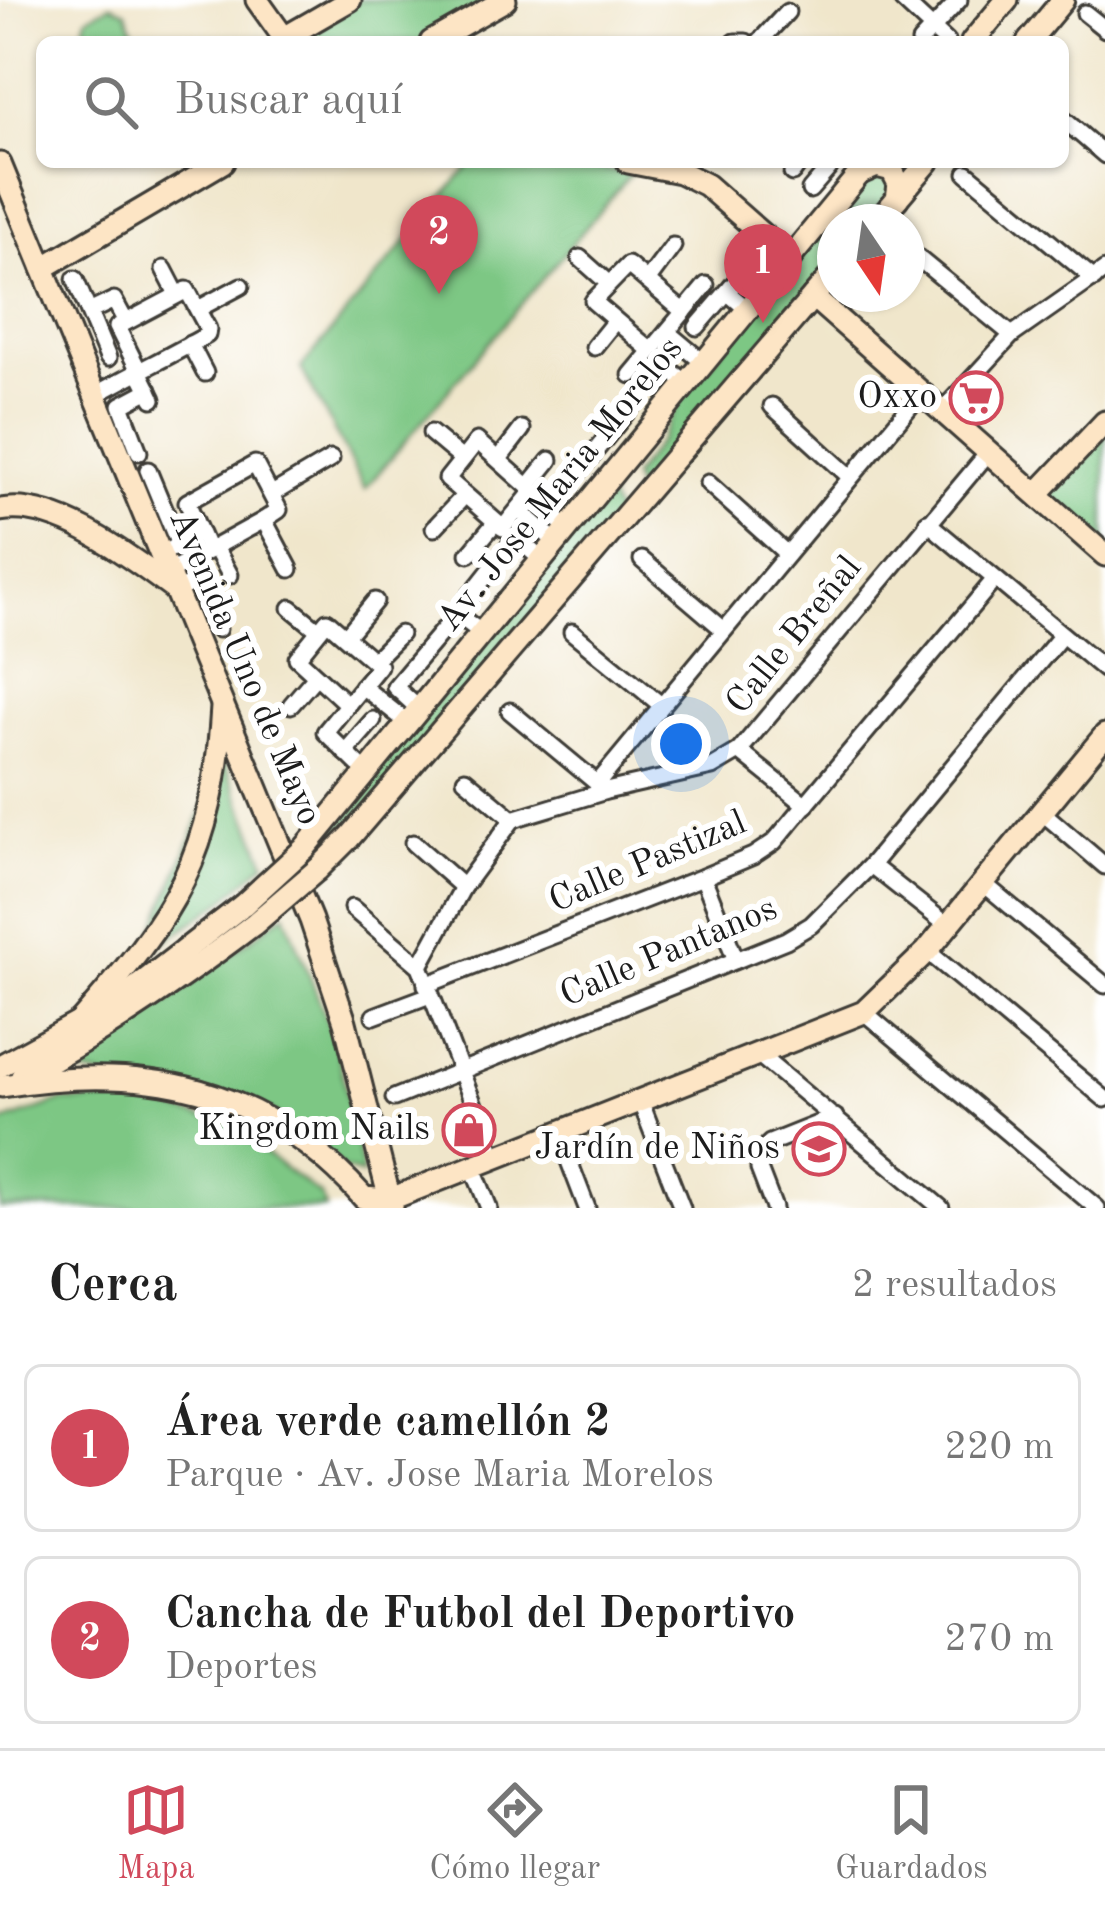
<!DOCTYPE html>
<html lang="es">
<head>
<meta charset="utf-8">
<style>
  :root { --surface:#fff; --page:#f6f6f6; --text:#222; --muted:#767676; --line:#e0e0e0; --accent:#d1495b }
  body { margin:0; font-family:"Old Standard TT",serif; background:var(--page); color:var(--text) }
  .compass { position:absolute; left:817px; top:204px; width:108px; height:108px; border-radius:50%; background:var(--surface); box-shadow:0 3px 9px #0004; rotate:167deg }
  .you { position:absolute; left:681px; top:744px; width:42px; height:42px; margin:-30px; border:9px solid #fff; border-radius:50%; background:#1a73e8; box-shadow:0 0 0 18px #1a73e833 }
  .badge { display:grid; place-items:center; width:78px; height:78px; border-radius:50%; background:var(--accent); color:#fff; font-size:39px; font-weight:700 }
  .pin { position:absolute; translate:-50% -99px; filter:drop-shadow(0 3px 6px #0008) }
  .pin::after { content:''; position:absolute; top:63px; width:42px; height:36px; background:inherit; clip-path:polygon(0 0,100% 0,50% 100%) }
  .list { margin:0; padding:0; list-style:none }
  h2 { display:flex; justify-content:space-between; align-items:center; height:156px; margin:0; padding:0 48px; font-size:51px }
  h2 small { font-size:39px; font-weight:400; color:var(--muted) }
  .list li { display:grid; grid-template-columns:78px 1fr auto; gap:36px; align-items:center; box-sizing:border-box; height:168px; margin:0 24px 24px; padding:0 24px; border:3px solid var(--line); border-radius:18px }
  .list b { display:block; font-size:45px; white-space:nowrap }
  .list p { margin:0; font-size:39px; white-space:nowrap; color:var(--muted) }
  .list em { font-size:39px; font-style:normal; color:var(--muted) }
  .icon { flex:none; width:66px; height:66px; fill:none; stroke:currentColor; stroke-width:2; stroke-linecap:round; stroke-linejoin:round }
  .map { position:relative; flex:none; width:1105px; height:1208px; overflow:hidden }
  .search { position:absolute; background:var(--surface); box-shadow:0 3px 9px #0004; left:36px; right:36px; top:36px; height:132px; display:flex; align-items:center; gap:30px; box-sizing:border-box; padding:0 42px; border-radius:18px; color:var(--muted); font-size:45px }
  .sheet { height:540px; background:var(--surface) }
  nav { display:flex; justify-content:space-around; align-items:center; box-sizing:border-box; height:168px; border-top:3px solid var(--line); background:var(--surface); font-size:33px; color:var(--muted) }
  nav a { display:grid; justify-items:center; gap:6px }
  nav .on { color:var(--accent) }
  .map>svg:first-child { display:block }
</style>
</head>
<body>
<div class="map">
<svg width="1105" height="1208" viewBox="0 0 1105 1208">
  <rect width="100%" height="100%" fill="#fff"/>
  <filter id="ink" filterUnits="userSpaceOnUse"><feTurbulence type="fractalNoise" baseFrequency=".00833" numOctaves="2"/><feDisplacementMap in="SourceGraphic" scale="24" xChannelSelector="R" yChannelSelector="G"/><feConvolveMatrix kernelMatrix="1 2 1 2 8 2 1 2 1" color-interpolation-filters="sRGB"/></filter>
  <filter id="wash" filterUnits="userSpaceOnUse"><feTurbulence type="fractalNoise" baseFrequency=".004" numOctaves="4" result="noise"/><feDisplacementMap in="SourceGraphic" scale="48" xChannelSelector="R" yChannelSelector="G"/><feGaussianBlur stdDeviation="2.7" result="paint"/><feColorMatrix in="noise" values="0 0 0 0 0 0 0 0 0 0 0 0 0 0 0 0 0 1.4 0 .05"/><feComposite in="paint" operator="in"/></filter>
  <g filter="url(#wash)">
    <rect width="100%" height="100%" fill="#f0e6cb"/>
    <g fill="#7dc784" stroke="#4c7250" stroke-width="3">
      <polygon points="353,0 501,0 428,42 288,42"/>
      <polygon points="111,5 126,11 138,42 91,42 85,25 87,17"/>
      <polygon points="472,162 565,162 631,174 365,489 301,368"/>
      <polygon points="864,173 898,179 872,222 835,222 835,264 636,490 632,477 660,440 678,404"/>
      <polygon points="1105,424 1105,553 1039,494"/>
      <polygon points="613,480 610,501 619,517 441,731 305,870 341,817"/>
      <polygon points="223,760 266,862 224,900 143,957"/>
      <polygon points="285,913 336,1043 363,1175 345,1170 271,1111 61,1069 174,997"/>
      <polygon points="62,1101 145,1101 228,1125 320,1195 326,1208 0,1208 0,1123"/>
    </g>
  </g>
  <g filter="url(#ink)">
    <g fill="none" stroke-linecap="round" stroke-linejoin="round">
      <g stroke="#3c3a36" stroke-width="21">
        <g id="street">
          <polyline points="902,0 947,42"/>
          <polyline points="1085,13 1105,29"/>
          <polyline points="735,42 746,42"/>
          <polyline points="759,42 787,12"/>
          <polyline points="920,42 959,0"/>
          <polyline points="1063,119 1105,155"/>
          <polyline points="792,173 800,162"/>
          <polyline points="967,173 1094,279"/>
          <polyline points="810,190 829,168 826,162"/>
          <polyline points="907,249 1012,335"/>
          <polyline points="580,258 608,283"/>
          <polyline points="164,269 177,294"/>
          <polyline points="75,279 108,358"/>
          <polyline points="647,281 673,246"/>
          <polyline points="727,292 755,258"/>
          <polyline points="198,309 241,286"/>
          <polyline points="89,312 114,300 126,322"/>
          <polyline points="697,327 727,292 748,310"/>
          <polyline points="667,332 704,363"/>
          <polyline points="190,344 205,373"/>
          <polyline points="594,347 615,321"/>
          <polyline points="651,351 593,301 628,265 684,312"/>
          <polyline points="631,375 706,285"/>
          <path d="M95,395C132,374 170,356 207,335L208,329L187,290L117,327L153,399"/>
          <polyline points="772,406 850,477"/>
          <polyline points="942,411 1012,335 1105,270"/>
          <polyline points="431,433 462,459"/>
          <polygon points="477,441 533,491 503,528 447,479"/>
          <polyline points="139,452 121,405 149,390"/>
          <polyline points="499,459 522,429"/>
          <polyline points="148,470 177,540 175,547 160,554"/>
          <polyline points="708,483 787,554"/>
          <polyline points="529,486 550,460"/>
          <polyline points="272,494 331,459"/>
          <polyline points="519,510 557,543"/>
          <polyline points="264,520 290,569"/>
          <polyline points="927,522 1105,670"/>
          <polyline points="434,528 464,496"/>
          <polyline points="568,529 551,514 551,506 664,366 688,383"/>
          <polyline points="215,547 230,575"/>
          <polyline points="469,554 495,523"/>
          <polyline points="642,560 724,630"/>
          <polyline points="168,573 264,520 279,510 255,464 187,502 208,550"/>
          <polyline points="175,590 197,582 218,629"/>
          <polyline points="291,608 318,630"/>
          <polyline points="572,632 661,705"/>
          <polyline points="482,633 459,616 459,610 514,540 520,541 542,560"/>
          <polyline points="347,635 375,601"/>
          <polyline points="375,659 400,634"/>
          <polyline points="362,686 408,723"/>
          <polyline points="347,704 297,658 327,621 379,666 325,732 367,773"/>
          <polyline points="291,705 316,676"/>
          <polyline points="419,709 395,687 444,629"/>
          <polyline points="510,711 604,789"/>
          <polyline points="739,751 806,805"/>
          <polyline points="345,752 373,720"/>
          <polyline points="465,779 513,819"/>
          <polyline points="597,784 921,393"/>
          <polyline points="1042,812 1105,866"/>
          <polyline points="413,843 463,887"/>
          <polyline points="871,865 947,925"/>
          <polyline points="703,877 736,960"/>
          <polyline points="983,883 1105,985"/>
          <polyline points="352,908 420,966 495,1159"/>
          <polyline points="927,951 1105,1099"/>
          <polyline points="420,966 463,887 513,819 606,791 712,767 739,751 988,453"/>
          <polyline points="426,985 703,877 753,856 774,842 995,579"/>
          <polyline points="864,1012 1097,1208"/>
          <polyline points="374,1016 430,995"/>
          <polyline points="759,1055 941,1208"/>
          <polyline points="394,1098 786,940 811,925 871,865 1062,635"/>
          <polyline points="641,1103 682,1208"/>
          <polyline points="559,1135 587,1208"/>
          <polyline points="473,1168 489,1208"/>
          <polyline points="774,1208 759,1169 759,1153 770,1143 835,1117"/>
        </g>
      </g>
      <g stroke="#3c3a36" stroke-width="27">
        <g id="secondary">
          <polyline points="257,0 287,42"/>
          <polyline points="284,38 350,0"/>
          <polyline points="431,42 505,0"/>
          <polyline points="972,42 1007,0"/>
          <polyline points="1028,42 1063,0"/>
          <polyline points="628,162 680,172 706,185 790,259"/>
          <polyline points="0,164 311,920 345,1022 392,1208"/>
          <polyline points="861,173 877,166 892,170 899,184 897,199"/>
          <polyline points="877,222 928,162"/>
          <polyline points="43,268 223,162"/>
          <polyline points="813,297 1105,555"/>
          <polyline points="1037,494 1105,422"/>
          <path d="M0,510C57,499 131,558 175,590"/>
          <polyline points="304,849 869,162"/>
          <polyline points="317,870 350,837 835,271"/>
          <path d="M79,1023C176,912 213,858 222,707"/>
          <polyline points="0,1066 120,1000 243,905"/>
          <path d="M22,1076C105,1032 179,981 254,924"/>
          <path d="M2,1086C146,1062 265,1086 364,1198L388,1200L864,1012L927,951L1105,735"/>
        </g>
      </g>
      <use href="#street" stroke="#fff" stroke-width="15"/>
      <use href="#secondary" stroke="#fde5c5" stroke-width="21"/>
      <g stroke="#3c3a36" stroke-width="27" stroke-linecap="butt">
        <g id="secondary-bridge">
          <polyline points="243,905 304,849"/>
          <polyline points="254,924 317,870"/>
        </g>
      </g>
      <use href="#secondary-bridge" stroke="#fde5c5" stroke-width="21"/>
    </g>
  </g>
  <defs>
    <g id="supermarket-ring" transform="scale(2.7)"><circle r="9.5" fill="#fff" stroke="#d1495b" stroke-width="1.5"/><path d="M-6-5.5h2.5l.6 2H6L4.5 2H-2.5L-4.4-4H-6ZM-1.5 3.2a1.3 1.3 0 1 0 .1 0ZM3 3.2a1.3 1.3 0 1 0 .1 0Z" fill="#d1495b"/></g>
    <g id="shop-ring" transform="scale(2.7)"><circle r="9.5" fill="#fff" stroke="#d1495b" stroke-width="1.5"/><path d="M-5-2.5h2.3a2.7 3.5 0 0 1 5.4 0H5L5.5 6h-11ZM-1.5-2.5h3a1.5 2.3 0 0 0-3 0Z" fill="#d1495b"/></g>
    <g id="school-ring" transform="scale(2.7)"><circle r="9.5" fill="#fff" stroke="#d1495b" stroke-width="1.5"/><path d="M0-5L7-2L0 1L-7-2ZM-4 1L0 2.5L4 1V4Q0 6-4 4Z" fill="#d1495b"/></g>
  </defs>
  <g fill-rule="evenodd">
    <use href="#supermarket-ring" x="976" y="398"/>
    <use href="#shop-ring" x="469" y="1130"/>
    <use href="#school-ring" x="819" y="1149"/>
  </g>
  <g text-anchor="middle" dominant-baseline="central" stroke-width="12" stroke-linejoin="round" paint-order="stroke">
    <g font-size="36" fill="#1c1c1c" stroke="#fff" text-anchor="end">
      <text x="937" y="398">Oxxo</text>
      <text x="430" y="1130">Kingdom Nails</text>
      <text x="780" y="1149">Jardín de Niños</text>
    </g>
    <g font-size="36" fill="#1c1c1c" stroke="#fff">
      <text transform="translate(561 485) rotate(-51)">Av. Jose Maria Morelos</text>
      <text transform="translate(795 636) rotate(-51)">Calle Breñal</text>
      <text transform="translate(244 668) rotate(67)">Avenida Uno de Mayo</text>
      <text transform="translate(648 863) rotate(-23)">Calle Pastizal</text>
      <text transform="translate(669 953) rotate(-23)">Calle Pantanos</text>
    </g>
  </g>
</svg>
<svg class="compass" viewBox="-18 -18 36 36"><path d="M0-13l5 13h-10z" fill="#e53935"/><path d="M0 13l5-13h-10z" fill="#767676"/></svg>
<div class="you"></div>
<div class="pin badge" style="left:763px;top:323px">1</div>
<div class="pin badge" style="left:439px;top:294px">2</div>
<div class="search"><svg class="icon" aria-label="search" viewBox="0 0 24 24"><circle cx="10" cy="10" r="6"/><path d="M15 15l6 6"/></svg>Buscar aquí</div>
</div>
<section class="sheet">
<h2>Cerca<small>2 resultados</small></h2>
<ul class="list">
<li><span class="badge">1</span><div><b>Área verde camellón 2</b><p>Parque · Av. Jose Maria Morelos</p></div><em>220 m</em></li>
<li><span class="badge">2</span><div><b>Cancha de Futbol del Deportivo</b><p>Deportes</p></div><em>270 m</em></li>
</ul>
</section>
<nav>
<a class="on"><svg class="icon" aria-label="map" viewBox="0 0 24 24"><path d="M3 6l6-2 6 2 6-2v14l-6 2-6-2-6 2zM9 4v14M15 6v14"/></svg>Mapa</a>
<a><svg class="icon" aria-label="directions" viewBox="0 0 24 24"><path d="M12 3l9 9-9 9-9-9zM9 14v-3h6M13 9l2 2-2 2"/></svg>Cómo llegar</a>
<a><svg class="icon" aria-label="saved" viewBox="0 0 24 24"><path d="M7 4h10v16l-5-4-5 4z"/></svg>Guardados</a>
</nav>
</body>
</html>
